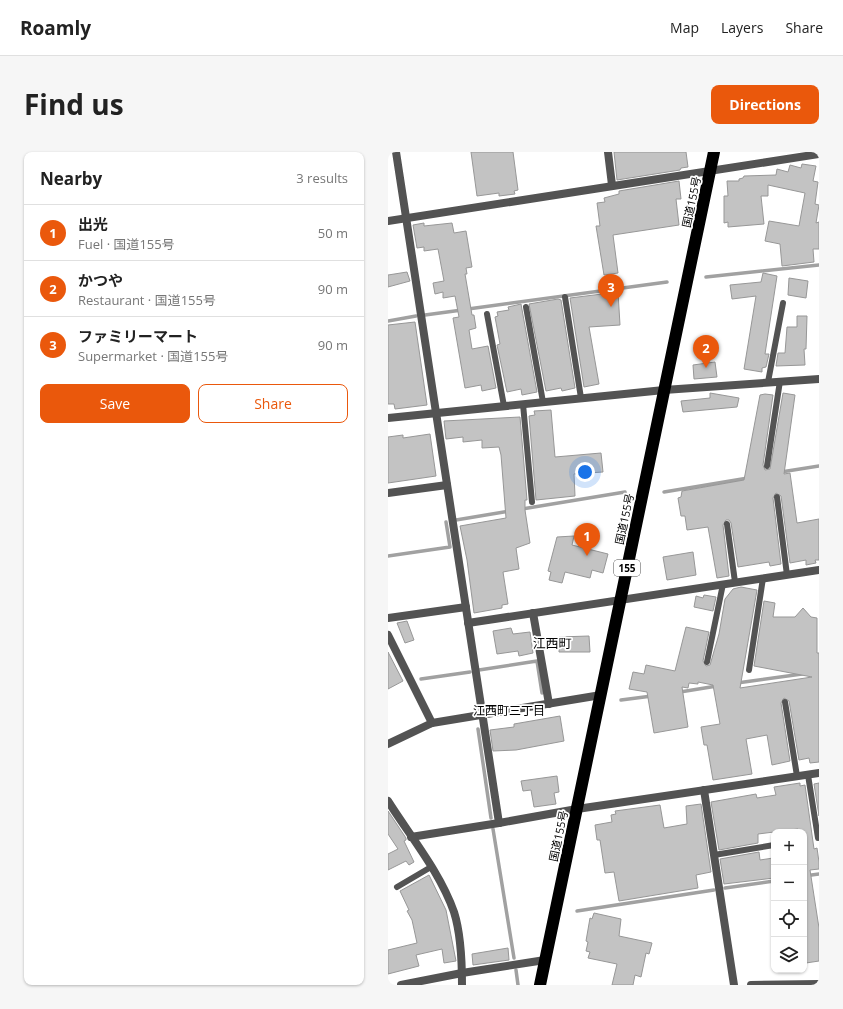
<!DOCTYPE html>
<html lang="en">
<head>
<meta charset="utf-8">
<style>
  :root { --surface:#fff; --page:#f6f6f6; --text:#222; --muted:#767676; --line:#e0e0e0; --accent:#ea580c }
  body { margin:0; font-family:"Open Sans","Noto Sans JP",sans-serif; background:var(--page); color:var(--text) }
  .controls { position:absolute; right:12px; bottom:12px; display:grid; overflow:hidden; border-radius:8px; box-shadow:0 1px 3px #0004 }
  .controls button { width:36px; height:36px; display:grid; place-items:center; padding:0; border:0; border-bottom:1px solid var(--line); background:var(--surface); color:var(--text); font:20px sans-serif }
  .you { position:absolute; left:197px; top:320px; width:14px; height:14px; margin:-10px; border:3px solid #fff; border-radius:50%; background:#1a73e8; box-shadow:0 0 0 6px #1a73e833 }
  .badge { display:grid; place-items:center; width:26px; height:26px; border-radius:50%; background:var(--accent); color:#fff; font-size:13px; font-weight:700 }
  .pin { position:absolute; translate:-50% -33px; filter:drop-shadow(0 1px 2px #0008) }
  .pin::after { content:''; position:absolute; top:21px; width:14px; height:12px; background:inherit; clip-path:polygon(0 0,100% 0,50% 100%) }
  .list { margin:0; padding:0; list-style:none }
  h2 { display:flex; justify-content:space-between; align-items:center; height:52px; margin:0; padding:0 16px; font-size:17px }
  h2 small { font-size:13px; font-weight:400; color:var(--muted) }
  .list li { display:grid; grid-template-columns:26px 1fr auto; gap:12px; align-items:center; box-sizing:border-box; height:56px; padding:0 16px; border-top:1px solid var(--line) }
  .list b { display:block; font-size:15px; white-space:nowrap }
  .list p { margin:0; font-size:13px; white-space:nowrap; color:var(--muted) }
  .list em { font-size:13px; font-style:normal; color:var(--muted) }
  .actions { display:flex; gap:8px; padding:12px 16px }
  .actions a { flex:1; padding:9px 0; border:1px solid var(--accent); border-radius:8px; text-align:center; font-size:14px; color:var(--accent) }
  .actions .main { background:var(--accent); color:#fff }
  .icon { flex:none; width:22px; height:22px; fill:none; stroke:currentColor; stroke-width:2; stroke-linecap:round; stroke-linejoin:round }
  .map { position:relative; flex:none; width:431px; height:833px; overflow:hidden; border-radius:8px }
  header { display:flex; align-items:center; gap:24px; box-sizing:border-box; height:56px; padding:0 20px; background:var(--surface); border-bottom:1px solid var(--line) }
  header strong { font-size:19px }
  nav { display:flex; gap:22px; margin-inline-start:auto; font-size:14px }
  .intro { display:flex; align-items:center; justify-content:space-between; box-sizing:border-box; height:96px; padding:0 24px }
  h1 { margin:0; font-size:28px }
  .button { padding:10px 18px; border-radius:8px; background:var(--accent); color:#fff; font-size:14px; font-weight:700 }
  main { display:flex; gap:24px; padding:0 24px }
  aside { flex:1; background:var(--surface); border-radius:8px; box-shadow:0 1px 3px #0004 }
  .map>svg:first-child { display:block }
</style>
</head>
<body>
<header>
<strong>Roamly</strong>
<nav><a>Map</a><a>Layers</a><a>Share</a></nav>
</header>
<div class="intro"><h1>Find us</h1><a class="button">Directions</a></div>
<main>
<aside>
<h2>Nearby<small>3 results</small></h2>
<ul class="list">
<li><span class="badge">1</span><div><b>出光</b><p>Fuel · 国道155号</p></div><em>50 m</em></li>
<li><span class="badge">2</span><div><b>かつや</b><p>Restaurant · 国道155号</p></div><em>90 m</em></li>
<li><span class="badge">3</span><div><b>ファミリーマート</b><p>Supermarket · 国道155号</p></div><em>90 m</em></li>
</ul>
<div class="actions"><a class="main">Save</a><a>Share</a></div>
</aside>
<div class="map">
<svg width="431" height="833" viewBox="0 0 431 833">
  <rect width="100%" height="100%" fill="#fff"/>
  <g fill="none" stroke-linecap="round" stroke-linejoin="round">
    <g stroke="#a1a1a1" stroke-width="3.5">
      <polyline points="318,125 431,113"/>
      <polyline points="80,157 279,130"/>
      <polyline points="37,163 74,158"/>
      <polyline points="0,169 28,164"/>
      <polyline points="393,320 431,314"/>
      <polyline points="276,340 360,326"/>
      <polyline points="134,357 237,340"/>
      <polyline points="68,368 122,359"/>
      <polyline points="0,404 62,395 58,370"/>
      <polyline points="91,518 149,509 154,541"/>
      <polyline points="33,527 82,520"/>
      <polyline points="349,531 414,522"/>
      <polyline points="292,540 329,534"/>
      <polyline points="233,548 264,544"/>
      <polyline points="90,577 103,666"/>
      <polyline points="105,677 126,806"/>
      <polyline points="416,724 431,722"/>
      <polyline points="337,736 386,729"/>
      <polyline points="189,759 326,738"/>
      <polyline points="128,818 130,833"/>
    </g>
  </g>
  <g fill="#c3c3c3" stroke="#979797">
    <polygon points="83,0 125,0 130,38 126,39 127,42 111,44 111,41 89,44"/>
    <polygon points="226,0 298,0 300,15 293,16 292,18 229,28"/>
    <polygon points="414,12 428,14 425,29 430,30 427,52 431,53 428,71 431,70 431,97 425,97 426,110 394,114 392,92 377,89 381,69 411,74 417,41 380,33 380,44 373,44 376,72 340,75 340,70 336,71 336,44 340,44 339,29 351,29 351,27 355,26 356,24 388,23 389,17 400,20 402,13 413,16"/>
    <polygon points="291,29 293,47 288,47 291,73 225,83 230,121 216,123 208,74 212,74 209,51 217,50 216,46 231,42 231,39"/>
    <polygon points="36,71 36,74 64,71 66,81 78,79 84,115 78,116 79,122 77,122 84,163 86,163 88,176 81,178 84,197 100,194 108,236 94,239 93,233 77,236 65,166 71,165 67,144 55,146 55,140 47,142 45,131 56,129 50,97 36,99 36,95 29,96 25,73"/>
    <polygon points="19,120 22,129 0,135 0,123"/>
    <polygon points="375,121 389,124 377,202 381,202 378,215 374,216 374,220 356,217 368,144 344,147 342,133 373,130"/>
    <polygon points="401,126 420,129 418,146 400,143"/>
    <polygon points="230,140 232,173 201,175 211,232 196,235 182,146"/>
    <polygon points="170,147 173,148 187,236 174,239 173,236 158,239 141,152"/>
    <polygon points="133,152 149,240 134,243 133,237 119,240 109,193 112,192 107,165 110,164 109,160 121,158 120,155"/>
    <polygon points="409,164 419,164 418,197 416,197 417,213 388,214 390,201 397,201 399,175 409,175"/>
    <polygon points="27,170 39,253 7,257 6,252 0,252 0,173"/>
    <polygon points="327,210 329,225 306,227 305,213"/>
    <polygon points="322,241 351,246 349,255 295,260 293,249 322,246"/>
    <polygon points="395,241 407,243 396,322 402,321 409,371 431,367 431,408 427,408 428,411 418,413 418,408 402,411 393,344 388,341 385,346 393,412 382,414 381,410 350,415 343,371 341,368 338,368 335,373 341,424 329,426 320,375 299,378 297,364 293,364 290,346 293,345 294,339 356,328 372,243 377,242 385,243 375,313 377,318 382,317"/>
    <polygon points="163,258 167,305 213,301 215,320 186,322 187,344 148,348 141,264 147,263 146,259"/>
    <polygon points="132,265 139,348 137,348 137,358 142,391 128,396 131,417 115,420 120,452 114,453 114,456 86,461 79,408 72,374 118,366 113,303 111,295 94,296 94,288 75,290 75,285 58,287 56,269"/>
    <polygon points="42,282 48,324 0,331 0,285 15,283 15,286"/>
    <polygon points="186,384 184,393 220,402 215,421 204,418 202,426 177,420 174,431 161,428 163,420 160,419 169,385"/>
    <polygon points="305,400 308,423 279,428 275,405"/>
    <polygon points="353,435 369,438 352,536 424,525 366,514 376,449 387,451 385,465 407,465 415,456 423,465 429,466 429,501 431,501 431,610 422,611 421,606 411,608 401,549 396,546 393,551 402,609 384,613 379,583 358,587 364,622 325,628 319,593 316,593 313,575 332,572 325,533 310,530 310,532 301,531 300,536 294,535 300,575 266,581 259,540 241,537 245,520 256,522 258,513 287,519 298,475 321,480 315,509 318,514 322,513 331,482 337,447 345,437"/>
    <polygon points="316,443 328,445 325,459 306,455 308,444 315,446"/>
    <polygon points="19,469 26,488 17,491 9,471"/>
    <polygon points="123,476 125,482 142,480 145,501 131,504 130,499 109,502 105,479"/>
    <polygon points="201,484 202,500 171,500 171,485"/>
    <polygon points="0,500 15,529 0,537"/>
    <polygon points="172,564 176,589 128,598 105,599 102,578 126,575 126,572"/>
    <polygon points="169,624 171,640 166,641 168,652 146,655 143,638 135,639 133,629"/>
    <polygon points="412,631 412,634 417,633 426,697 429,696 431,710 431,717 422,718 431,776 431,809 418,811 416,795 416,680 411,680 410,677 370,682 370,691 331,698 323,650 368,642 369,646 388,643 386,635"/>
    <polygon points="431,631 431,664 426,632"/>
    <polygon points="313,652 323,720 308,723 310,736 231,749 226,720 217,721 212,688 209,688 207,673 224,670 223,663 228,662 227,659 272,653 276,676 299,672 298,654"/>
    <polygon points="0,659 18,686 18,688 16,689 26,710 21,713 18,709 0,718 0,702 10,697 0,682"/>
    <polygon points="371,700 372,708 385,706 386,726 336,732 332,707"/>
    <polygon points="41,723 58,758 68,809 56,811 54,797 28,803 31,814 0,822 0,798 29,791 24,768 19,759 21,758 12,739"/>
    <polygon points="206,761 233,767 231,784 264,791 261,802 258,801 253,825 247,823 245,833 224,833 229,812 200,806 202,800 198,799 200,790 198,789 202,766 204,767"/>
    <polygon points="120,796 121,808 85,813 84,802"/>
  </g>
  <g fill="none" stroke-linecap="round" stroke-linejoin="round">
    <g stroke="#535353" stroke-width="6">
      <polyline points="177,145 193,246"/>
      <polyline points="138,155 155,250"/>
      <polyline points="99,162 116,254"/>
      <polyline points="380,230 395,151"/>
      <polyline points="135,252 144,350"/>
      <polyline points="379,314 392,229"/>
      <polyline points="389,345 399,423"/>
      <polyline points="339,372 347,430"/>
      <polyline points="319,510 335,432"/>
      <polyline points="361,518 375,426"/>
      <polyline points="397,550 409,624"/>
      <polyline points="420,623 430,686"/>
      <polyline points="326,703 386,693"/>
      <polyline points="9,735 43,715"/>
    </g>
    <g stroke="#535353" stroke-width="8">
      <polyline points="8,0 111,671 23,685"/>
      <polyline points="220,0 224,33"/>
      <polyline points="0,69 431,2"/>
      <polyline points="0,266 276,238 431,227"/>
      <polyline points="0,341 59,333"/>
      <polyline points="145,461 161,552"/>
      <polyline points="0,466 78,455"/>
      <polyline points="80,471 431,418"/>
      <polyline points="0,483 44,571"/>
      <polyline points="0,592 44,571 213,543"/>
      <polyline points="316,638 346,833"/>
      <path d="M0,649C22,684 52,720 66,760C73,782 74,810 74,833"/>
      <polyline points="111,671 189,657 431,621"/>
      <polyline points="13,833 74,821 157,808"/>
      <polyline points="363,833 431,832"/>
    </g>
    <polyline stroke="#000" stroke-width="12" points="152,833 326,0"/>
  </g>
  <g text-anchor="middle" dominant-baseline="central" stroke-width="3.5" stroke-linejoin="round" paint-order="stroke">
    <rect fill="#fff" stroke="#4c4c4c" stroke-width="1" x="226" y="408" width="26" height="16" rx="3"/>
    <g font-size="10" font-weight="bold" fill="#000">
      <text x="239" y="416">155</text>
    </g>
    <g font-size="11" fill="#000" stroke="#fff">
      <text transform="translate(303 50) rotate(-78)">国道155号</text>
      <text transform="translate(236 367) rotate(-78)">国道155号</text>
      <text transform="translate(170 684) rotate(-78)">国道155号</text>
    </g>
    <g font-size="12" fill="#000" stroke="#fff">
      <text x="121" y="558">江西町三丁目</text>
    </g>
    <g font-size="13" fill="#000" stroke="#fff">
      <text x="164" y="491">江西町</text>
    </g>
  </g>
</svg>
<div class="controls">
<button>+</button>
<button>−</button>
<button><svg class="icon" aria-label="locate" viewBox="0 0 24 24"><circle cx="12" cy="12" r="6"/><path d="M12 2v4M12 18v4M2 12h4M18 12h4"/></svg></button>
<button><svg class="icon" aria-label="layers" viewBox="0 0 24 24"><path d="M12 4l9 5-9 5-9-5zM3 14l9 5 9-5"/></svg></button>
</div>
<div class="you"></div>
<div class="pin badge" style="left:199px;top:404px">1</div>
<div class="pin badge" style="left:318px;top:216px">2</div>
<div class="pin badge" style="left:223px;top:155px">3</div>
</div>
</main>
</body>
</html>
